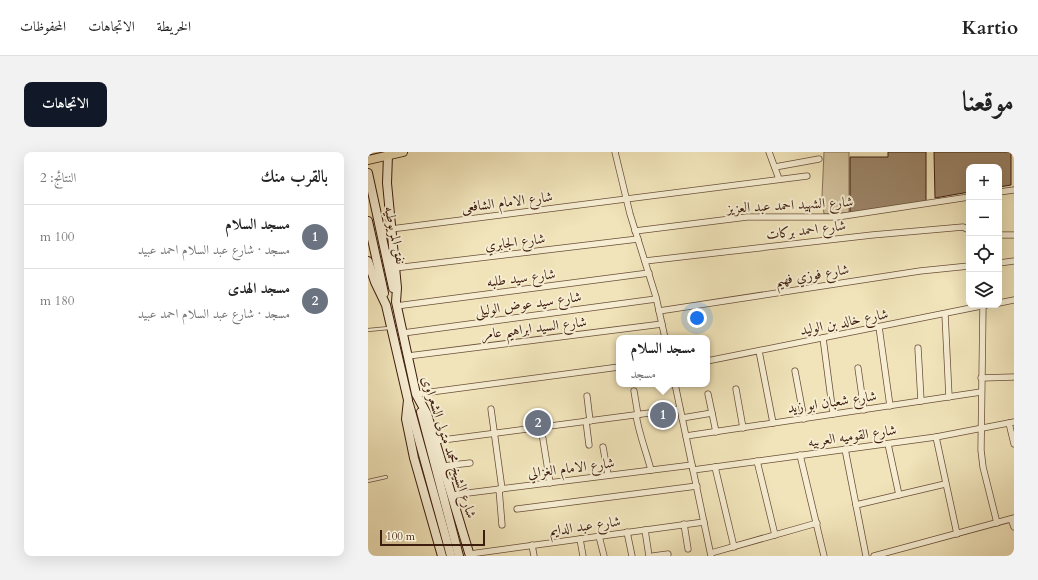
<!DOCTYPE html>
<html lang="ar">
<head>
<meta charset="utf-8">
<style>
  :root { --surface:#fff; --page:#f2f2f2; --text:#222; --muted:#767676; --line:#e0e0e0; --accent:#111827 }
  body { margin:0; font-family:Cardo,Amiri,serif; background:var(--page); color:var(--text); direction:rtl }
  .controls { position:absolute; right:12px; top:12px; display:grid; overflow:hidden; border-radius:8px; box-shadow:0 4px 16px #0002 }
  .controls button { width:36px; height:36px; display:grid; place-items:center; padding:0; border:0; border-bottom:1px solid var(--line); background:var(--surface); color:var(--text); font:20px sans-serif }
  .scale { position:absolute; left:12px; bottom:10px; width:105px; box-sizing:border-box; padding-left:4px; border:2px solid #3d1d0e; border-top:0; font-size:11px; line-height:14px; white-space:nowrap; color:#3d1d0e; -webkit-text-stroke:3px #f6edd2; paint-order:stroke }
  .you { position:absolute; left:329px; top:166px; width:14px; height:14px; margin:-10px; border:3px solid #fff; border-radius:50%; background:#1a73e8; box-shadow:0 0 0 6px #1a73e833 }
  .badge { display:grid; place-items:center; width:26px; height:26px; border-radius:50%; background:var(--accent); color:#fff; font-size:13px; font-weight:700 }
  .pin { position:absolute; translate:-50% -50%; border:2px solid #fff; box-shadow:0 1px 4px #0006 }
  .popup { position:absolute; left:248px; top:183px; width:94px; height:52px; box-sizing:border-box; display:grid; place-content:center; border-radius:8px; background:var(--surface); filter:drop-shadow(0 1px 3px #0005); font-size:13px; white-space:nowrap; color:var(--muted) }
  .popup b { font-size:15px; color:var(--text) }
  .popup::after { content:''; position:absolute; left:50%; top:100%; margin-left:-8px; border:8px solid transparent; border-top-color:var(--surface) }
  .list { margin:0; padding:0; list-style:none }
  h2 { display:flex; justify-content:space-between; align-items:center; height:52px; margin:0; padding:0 16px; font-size:17px }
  h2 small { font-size:13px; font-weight:400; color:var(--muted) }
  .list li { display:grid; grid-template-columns:26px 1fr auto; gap:12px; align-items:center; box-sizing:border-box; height:64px; padding:0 16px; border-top:1px solid var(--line) }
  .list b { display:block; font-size:15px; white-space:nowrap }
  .list p { margin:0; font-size:13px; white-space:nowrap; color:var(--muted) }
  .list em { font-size:13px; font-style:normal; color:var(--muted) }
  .icon { flex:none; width:22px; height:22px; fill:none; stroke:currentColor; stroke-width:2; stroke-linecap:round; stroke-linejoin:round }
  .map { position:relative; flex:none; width:646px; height:404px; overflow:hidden; direction:ltr; border-radius:8px }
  header { display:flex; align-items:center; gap:24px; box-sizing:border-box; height:56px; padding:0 20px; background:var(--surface); border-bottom:1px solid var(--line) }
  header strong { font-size:19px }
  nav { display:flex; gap:22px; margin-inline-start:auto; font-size:14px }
  .intro { display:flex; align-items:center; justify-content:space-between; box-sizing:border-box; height:96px; padding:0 24px }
  h1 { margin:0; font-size:28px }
  .button { padding:10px 18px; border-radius:8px; background:var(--accent); color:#fff; font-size:14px; font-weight:700 }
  main { display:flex; gap:24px; padding:0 24px }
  aside { flex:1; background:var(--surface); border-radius:8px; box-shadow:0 4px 16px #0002 }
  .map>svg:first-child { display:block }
</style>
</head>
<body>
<header>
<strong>Kartio</strong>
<nav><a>الخريطة</a><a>الاتجاهات</a><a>المحفوظات</a></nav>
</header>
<div class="intro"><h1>موقعنا</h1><a class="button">الاتجاهات</a></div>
<main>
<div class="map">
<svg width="646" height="404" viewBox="0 0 646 404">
  <rect width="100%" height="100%" fill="#f1e4ba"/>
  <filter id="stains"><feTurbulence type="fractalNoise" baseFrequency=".005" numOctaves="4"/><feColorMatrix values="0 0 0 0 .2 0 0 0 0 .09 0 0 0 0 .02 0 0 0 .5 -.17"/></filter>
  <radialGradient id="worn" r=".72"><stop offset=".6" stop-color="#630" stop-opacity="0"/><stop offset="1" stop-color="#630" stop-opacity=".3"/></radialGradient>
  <polygon fill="#d2c29d" stroke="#887056" points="456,0 481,0 481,61 456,62 454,45"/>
  <g fill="#9b8467" stroke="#3d1d0e">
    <polygon points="520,0 558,0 558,49 482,61 482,5 520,5"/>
    <polygon points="566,0 643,0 643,33 631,35 631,15 601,15 601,40 567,46"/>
  </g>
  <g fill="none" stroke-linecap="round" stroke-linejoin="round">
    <g stroke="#6a4f39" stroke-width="4">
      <g id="lane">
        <polyline points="0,178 21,176"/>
        <polyline points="0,329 18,325"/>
      </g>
    </g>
    <g stroke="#6a4f39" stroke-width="7">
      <g id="street">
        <polyline points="247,0 262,62 288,145 297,186"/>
        <polyline points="401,0 411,27"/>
        <polyline points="407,15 451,7"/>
        <polyline points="631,40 646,38"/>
        <polyline points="23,77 439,24"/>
        <polyline points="267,79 379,65 469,65 601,45"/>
        <polyline points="631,83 646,83"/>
        <polyline points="277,109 504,83 595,75 601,78"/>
        <polyline points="631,111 646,109"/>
        <polyline points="27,116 270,87"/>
        <polyline points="631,151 646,148"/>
        <polyline points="615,153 613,298 615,315 629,371"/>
        <polyline points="28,154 281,121"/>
        <polyline points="291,159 552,119 601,114"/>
        <polyline points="577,162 581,245"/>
        <polyline points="511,175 522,254"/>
        <polyline points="35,181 288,147"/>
        <polyline points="455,186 465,262"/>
        <polyline points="550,196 553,249"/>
        <polyline points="391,199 405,271"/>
        <polyline points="40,204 294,172"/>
        <polyline points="339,209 618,153"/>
        <polyline points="490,216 496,258"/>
        <polyline points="427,219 436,267"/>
        <polyline points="613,226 646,225"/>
        <polyline points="307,232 343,404"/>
        <polyline points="368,237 375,276"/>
        <polyline points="266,239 270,263"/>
        <polyline points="48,242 251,215"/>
        <polyline points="340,242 348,280"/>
        <polyline points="219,244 222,269"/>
        <polyline points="123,257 134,337"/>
        <path d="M268,263C271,282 278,299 283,318"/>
        <polyline points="314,266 344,261"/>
        <polyline points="218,269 221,293"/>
        <polyline points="641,271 646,292"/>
        <polyline points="173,275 182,331"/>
        <polyline points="318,284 613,240"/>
        <polyline points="568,285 589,382"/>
        <polyline points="67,289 312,257"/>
        <polyline points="520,292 531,343"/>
        <polyline points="235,295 240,323"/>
        <polyline points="477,297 498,404"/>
        <polyline points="432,303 456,404"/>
        <polyline points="389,309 407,383"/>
        <polyline points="75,314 102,311"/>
        <polyline points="347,315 366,395"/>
        <polyline points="325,318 568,285 646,270"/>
        <polyline points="131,337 134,373"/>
        <polyline points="84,343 324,313"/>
        <polyline points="488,353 577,332"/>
        <polyline points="149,357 329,334"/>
        <polyline points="643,367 646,375"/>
        <polyline points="316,372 320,397"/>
        <polyline points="277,378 281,404"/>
        <polyline points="259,380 264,404"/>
        <polyline points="231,384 236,404"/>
        <polyline points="212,387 215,404"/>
        <polyline points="164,393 166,404"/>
        <polyline points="343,401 449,371"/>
        <polyline points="102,402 336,370"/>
        <polyline points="285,404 300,402"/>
        <polyline points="506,404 646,366"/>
      </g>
    </g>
    <g stroke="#3d1d0e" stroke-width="10">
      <g id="secondary">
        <polyline points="20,3 19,31 29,136 28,150 48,242 59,262 102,404"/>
        <polyline points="0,21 25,136"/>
        <polyline points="0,69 16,141"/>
        <polyline points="0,109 7,130 18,153 40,248 38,267 46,306 74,404"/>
        <polyline points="41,252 83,404"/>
        <polyline points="53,260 91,404"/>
      </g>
    </g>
    <g stroke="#3d1d0e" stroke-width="10">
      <polyline id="primary" points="0,8 35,0"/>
    </g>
    <use href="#lane" stroke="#f6edd2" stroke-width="2.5"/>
    <use href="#street" stroke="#f6edd2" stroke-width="5.5"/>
    <use href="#secondary" stroke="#f6edd2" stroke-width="8"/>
    <use href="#primary" stroke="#f1e4ba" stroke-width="8"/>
  </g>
  <g text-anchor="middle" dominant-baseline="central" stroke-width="4" stroke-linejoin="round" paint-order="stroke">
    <g font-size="14" fill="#3d1d0e" stroke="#f6edd2">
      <text transform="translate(139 50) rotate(-7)">شارع الامام الشافعى</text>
      <text transform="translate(422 53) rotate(-3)">شارع الشهيد احمد عبد العزيز</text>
      <text transform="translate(438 78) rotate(-7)">شارع احمد بركات</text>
      <text transform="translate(27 83) rotate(78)">نفق المريوطيه</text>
      <text transform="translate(147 90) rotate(-7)">شارع الجابري</text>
      <text transform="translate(444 123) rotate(-9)">شارع فوزي فهيم</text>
      <text transform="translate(153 126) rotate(-7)">شارع سيد طلبه</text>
      <text transform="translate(160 152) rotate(-8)">شارع سيد عوض الوليلى</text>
      <text transform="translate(476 170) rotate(-11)">شارع خالد بن الوليد</text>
      <text transform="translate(166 176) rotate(-7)">شارع السيد ابراهيم عامر</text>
      <text transform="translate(464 250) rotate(-8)">شارع شعبان ابو زيد</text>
      <text transform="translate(484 284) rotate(-8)">شارع القوميه العربيه</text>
      <text transform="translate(81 295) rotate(72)">شارع الشيخ محمد متولى الشعراوى</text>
      <text transform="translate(203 316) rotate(-7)">شارع الامام الغزالي</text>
      <text transform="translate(217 374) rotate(-8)">شارع عبد الدايم</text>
    </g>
  </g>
  <rect width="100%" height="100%" filter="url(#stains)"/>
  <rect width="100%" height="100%" fill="url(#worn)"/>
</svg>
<div class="controls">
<button>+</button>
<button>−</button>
<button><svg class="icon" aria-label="locate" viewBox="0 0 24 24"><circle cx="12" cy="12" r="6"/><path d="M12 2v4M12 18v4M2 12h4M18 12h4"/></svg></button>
<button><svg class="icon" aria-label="layers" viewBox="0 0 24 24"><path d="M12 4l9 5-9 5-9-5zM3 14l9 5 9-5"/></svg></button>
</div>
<div class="scale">100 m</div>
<div class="you"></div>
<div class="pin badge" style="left:295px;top:263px;background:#6b7280">1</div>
<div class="popup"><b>مسجد السلام</b>مسجد</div>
<div class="pin badge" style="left:170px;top:271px;background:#6b7280">2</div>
</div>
<aside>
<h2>بالقرب منك<small>النتائج: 2</small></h2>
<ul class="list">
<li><span class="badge" style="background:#6b7280">1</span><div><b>مسجد السلام</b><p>مسجد · شارع عبد السلام احمد عبيد</p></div><em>100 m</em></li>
<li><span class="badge" style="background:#6b7280">2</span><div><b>مسجد الهدى</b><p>مسجد · شارع عبد السلام احمد عبيد</p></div><em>180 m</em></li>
</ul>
</aside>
</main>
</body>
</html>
